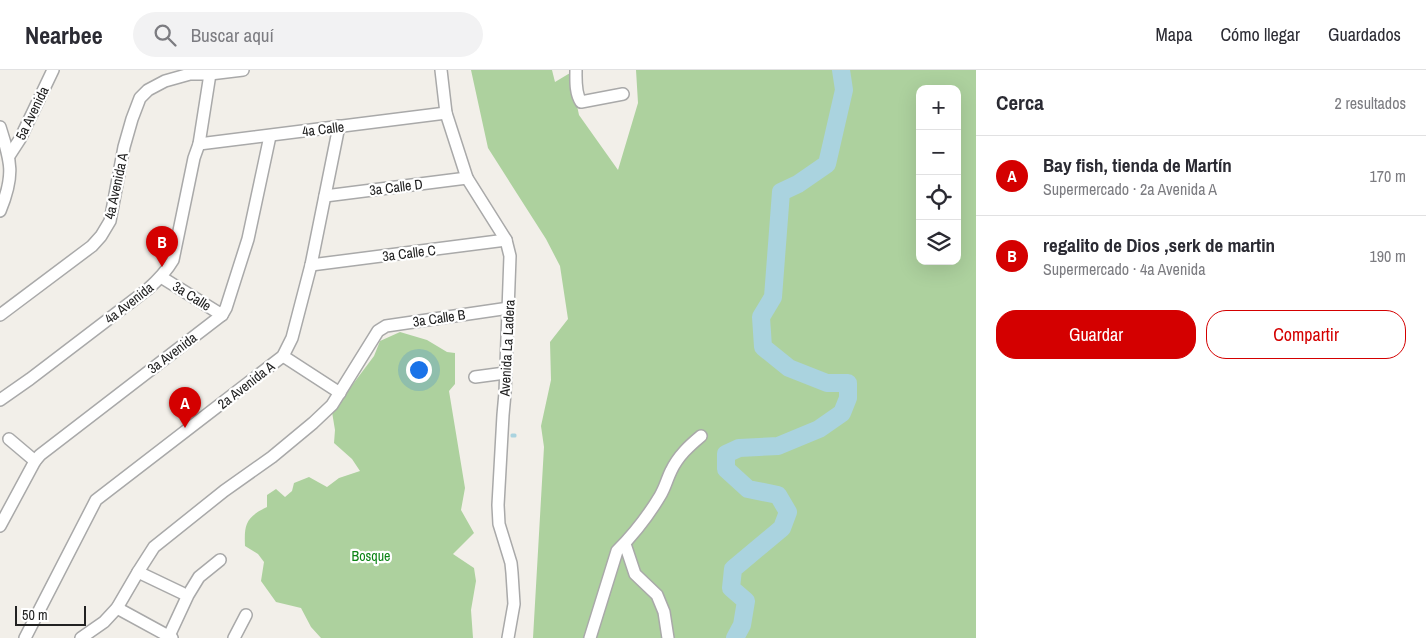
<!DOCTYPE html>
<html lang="es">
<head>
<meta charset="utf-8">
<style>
  :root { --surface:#fff; --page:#f2f2f3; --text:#2b2b33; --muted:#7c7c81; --line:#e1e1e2; --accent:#d40000 }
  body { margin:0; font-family:"Archivo Narrow",sans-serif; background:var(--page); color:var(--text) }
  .controls { position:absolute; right:15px; top:15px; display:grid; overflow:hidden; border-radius:10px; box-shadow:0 5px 20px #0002 }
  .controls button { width:45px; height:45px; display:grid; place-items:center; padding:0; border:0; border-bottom:1px solid var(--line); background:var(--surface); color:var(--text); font:25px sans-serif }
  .scale { position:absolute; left:15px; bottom:12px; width:71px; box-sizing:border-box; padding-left:5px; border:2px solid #222; border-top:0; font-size:14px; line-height:18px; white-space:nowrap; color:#222; -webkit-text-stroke:4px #fff; paint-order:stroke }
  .you { position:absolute; left:418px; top:299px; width:18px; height:18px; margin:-12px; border:4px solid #fff; border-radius:50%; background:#1a73e8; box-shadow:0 0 0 8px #1a73e833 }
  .badge { display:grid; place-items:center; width:32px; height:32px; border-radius:50%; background:var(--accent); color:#fff; font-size:16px; font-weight:700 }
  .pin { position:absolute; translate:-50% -41px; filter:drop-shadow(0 1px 2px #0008) }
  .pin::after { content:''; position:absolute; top:26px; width:18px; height:15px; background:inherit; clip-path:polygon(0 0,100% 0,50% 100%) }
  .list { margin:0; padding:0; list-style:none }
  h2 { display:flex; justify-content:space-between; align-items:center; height:65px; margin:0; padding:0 20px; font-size:21px }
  h2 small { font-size:16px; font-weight:400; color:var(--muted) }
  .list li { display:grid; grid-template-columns:32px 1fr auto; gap:15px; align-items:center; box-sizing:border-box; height:80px; padding:0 20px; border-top:1px solid var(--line) }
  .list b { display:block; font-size:19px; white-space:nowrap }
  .list p { margin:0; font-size:16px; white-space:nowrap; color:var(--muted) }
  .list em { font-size:16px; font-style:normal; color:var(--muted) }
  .actions { display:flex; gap:10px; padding:15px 20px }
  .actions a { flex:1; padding:11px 0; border:1px solid var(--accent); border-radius:20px; text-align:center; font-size:18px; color:var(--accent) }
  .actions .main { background:var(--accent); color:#fff }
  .icon { flex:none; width:28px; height:28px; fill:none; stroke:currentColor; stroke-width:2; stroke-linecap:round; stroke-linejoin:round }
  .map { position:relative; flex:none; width:976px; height:568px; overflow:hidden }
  header { display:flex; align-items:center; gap:30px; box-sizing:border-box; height:70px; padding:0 25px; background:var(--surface); border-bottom:1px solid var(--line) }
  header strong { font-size:24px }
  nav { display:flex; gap:28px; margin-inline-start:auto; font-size:18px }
  .search { width:350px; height:45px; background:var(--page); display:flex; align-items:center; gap:12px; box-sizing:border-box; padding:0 18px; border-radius:28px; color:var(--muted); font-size:19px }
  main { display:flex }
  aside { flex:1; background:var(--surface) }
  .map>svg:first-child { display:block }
</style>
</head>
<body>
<header>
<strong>Nearbee</strong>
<div class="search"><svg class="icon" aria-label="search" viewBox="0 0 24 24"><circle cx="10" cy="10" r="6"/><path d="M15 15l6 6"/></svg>Buscar aquí</div>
<nav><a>Mapa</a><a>Cómo llegar</a><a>Guardados</a></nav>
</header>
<main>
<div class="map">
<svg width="976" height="568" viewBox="0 0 976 568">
  <rect width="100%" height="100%" fill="#f2efe9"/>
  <g fill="#add19e" fill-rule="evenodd">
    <path d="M471,0H552L555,12L570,3L579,45L618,100L638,33L636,0H976V568H533L544,377L541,356L551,310L550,272L568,249L560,196L546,169L488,78ZM920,19H957V191H920Z"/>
    <path d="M400,262L427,270L447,282L455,283V314L449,321L465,418L461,440L474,463L453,484L474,498L476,511L471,540L473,568H321L311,557L301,538L276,532L261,511L264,492L258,484L245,476C244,454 246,447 267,437V425L276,419L285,427L292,421L294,413L309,407L327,417L339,408L360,401L352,389L334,373L335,360L332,342L374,286L380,271Z"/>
  </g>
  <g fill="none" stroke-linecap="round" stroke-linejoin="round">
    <rect stroke="#aad3df" stroke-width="3" x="512" y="365" width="3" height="1"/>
    <polyline stroke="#aad3df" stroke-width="18" points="735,568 742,555 746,531 731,518 733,499 782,458 788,442 778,425 748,419 726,399 726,384 739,378 778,376 819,359 842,343 848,328 848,313 827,313 789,298 763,277 761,247 773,227 781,122 798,114 827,94 844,20 841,0"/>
    <g stroke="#a9a9a9" stroke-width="14">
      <g id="minor">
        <polyline points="441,0 446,43 467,108 506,170 510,186 505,323 503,345 498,435 499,454 511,493 512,503 514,534 508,568"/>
        <path d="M576,0C576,10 575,23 581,32L623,24"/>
        <path d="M0,57C11,92 15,105 0,141"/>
        <polyline points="199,74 446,43"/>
        <polyline points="9,86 20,69 53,0"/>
        <polyline points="325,126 467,108"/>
        <polyline points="311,195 506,170"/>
        <polyline points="161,207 222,245"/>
        <polyline points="0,245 92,176 101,166 110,151 124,77 132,49 140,28 148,20 165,11 190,4 210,4 243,0"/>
        <polyline points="283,286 340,323"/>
        <polyline points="475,307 505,303"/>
        <path d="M0,330L30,309L148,219C158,210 166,202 173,190L194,88L199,74L210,4"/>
        <polyline points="9,369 35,391"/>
        <polyline points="0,456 35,391 40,385 222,245 226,238 248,169 270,66"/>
        <polyline points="625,474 635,504 657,525 664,542 668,568"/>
        <polyline points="138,502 182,523"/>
        <polyline points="117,538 172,568"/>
        <polyline points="25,568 96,430 283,286 292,268 311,195 339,56"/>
        <polyline points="81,568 104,552 117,538 138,502 154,477 224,421 272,387 313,353 332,335 378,261 386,256 509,238"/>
        <polyline points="168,568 188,525 199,507 220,490"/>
        <polyline points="234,568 246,545"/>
        <path d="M590,568L617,481C633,465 648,446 660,426C665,418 667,409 671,401C678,386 689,376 701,366"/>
      </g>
    </g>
    <use href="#minor" stroke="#fff" stroke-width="11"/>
  </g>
  <g text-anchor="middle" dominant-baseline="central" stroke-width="4.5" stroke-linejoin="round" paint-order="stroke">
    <g font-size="14" fill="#222" stroke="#fff">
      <text transform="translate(32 43) rotate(-64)">5a Avenida</text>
      <text transform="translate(323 59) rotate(-7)">4a Calle</text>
      <text transform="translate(116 116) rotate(-78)">4a Avenida A</text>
      <text transform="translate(396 117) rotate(-7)">3a Calle D</text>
      <text transform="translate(409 183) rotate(-7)">3a Calle C</text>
      <text transform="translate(192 226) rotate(32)">3a Calle</text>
      <text transform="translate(129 233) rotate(-38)">4a Avenida</text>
      <text transform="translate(439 248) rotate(-8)">3a Calle B</text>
      <text transform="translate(507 278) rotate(-87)">Avenida La Ladera</text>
      <text transform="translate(172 283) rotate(-37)">3a Avenida</text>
      <text transform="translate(246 315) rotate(-38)">2a Avenida A</text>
    </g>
    <g font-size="14" fill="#0c8416" stroke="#fff">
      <text x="371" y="486">Bosque</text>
    </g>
  </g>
</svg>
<div class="controls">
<button>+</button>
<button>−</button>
<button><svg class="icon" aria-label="locate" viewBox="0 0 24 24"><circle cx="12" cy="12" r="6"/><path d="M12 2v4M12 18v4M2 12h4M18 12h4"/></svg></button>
<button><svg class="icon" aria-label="layers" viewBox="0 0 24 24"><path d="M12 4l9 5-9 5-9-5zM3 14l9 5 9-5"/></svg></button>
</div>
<div class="scale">50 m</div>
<div class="you"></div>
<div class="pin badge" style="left:185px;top:358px">A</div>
<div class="pin badge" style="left:162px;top:197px">B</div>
</div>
<aside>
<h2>Cerca<small>2 resultados</small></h2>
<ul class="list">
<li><span class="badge">A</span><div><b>Bay fish, tienda de Martín</b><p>Supermercado · 2a Avenida A</p></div><em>170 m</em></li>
<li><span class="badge">B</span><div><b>regalito de Dios ,serk de martin</b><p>Supermercado · 4a Avenida</p></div><em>190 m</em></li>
</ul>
<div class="actions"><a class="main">Guardar</a><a>Compartir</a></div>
</aside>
</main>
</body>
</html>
